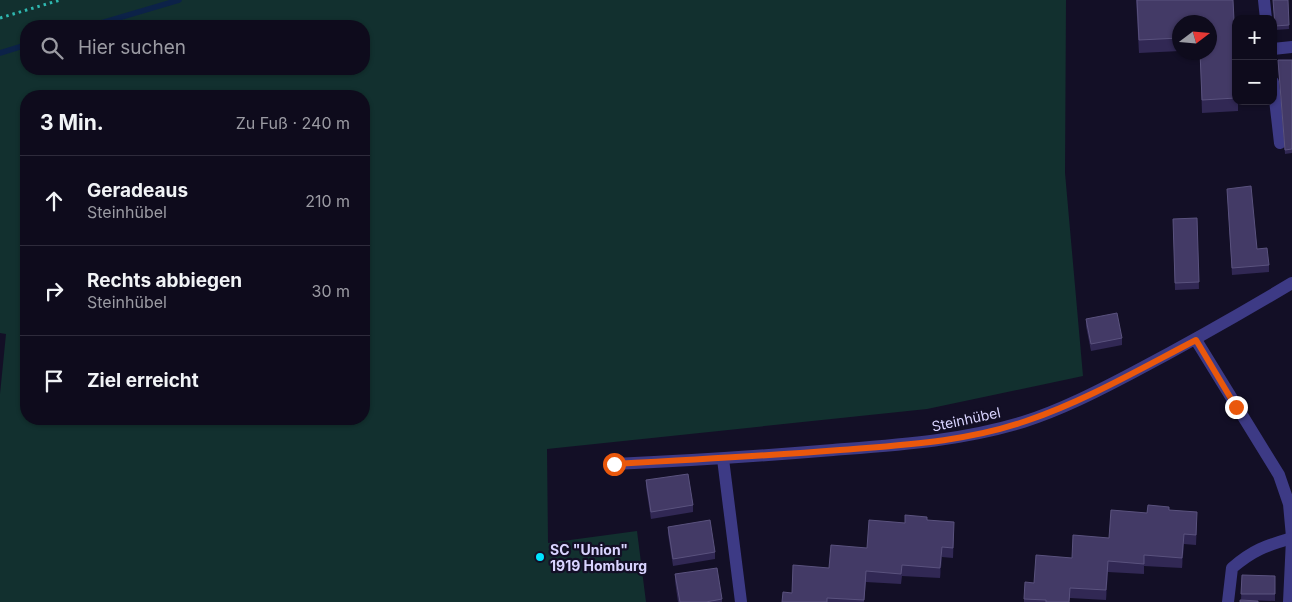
<!DOCTYPE html>
<html lang="de">
<head>
<meta charset="utf-8">
<style>
  :root { --surface:#0e0b1c; --page:#1c1929; --text:#f1f3f6; --muted:#9b9ba3; --line:#2e2b3b }
  body { margin:0; font-family:Inter,sans-serif; background:var(--page); color:var(--text) }
  .controls { position:absolute; right:15px; top:15px; display:grid; overflow:hidden; border-radius:10px; box-shadow:0 1px 4px #0004 }
  .controls button { width:45px; height:45px; display:grid; place-items:center; padding:0; border:0; border-bottom:1px solid var(--line); background:var(--surface); color:var(--text); font:25px sans-serif }
  .compass { position:absolute; left:1172px; top:15px; width:45px; height:45px; border-radius:50%; background:var(--surface); box-shadow:0 1px 4px #0004; rotate:74deg }
  .stop { position:absolute; width:15px; height:15px; margin:-11px; border:4px solid #ea580c; border-radius:50%; background:#fff }
  .stop.end { background:#ea580c; border-color:#fff; box-shadow:0 1px 5px #0008 }
  .list { margin:0; padding:0; list-style:none }
  h2 { display:flex; justify-content:space-between; align-items:center; height:65px; margin:0; padding:0 20px; font-size:21px }
  h2 small { font-size:16px; font-weight:400; color:var(--muted) }
  .list li { display:grid; grid-template-columns:32px 1fr auto; gap:15px; align-items:center; box-sizing:border-box; height:90px; padding:0 20px; border-top:1px solid var(--line) }
  .list b { display:block; font-size:19px; white-space:nowrap }
  .list p { margin:0; font-size:16px; white-space:nowrap; color:var(--muted) }
  .list em { font-size:16px; font-style:normal; color:var(--muted) }
  .icon { flex:none; width:28px; height:28px; fill:none; stroke:currentColor; stroke-width:2; stroke-linecap:round; stroke-linejoin:round }
  .map { position:relative; flex:none; width:1292px; height:602px; overflow:hidden }
  .search { position:absolute; background:var(--surface); box-shadow:0 1px 4px #0004; left:20px; top:20px; width:350px; height:55px; display:flex; align-items:center; gap:12px; box-sizing:border-box; padding:0 18px; border-radius:20px; color:var(--muted); font-size:19px }
  .panel { position:absolute; background:var(--surface); box-shadow:0 1px 4px #0004; left:20px; top:90px; width:350px; height:335px; border-radius:20px }
  .map>svg:first-child { display:block }
</style>
</head>
<body>
<div class="map">
<svg width="1292" height="602" viewBox="0 0 1292 602">
  <rect width="100%" height="100%" fill="#130f26"/>
  <path fill="#12302f" fill-rule="evenodd" d="M0,0H1066L1065,173L1083,376L927,409L547,449L548,543L637,531L646,602H0V394L6,334L0,333ZM364,26V69H26V26ZM26,96H364V419H26Z"/>
  <g fill="none" stroke-linecap="round" stroke-linejoin="round">
    <g stroke="#0c2248" stroke-width="5.5">
      <polyline points="91,26 179,0"/>
      <polyline points="0,53 26,45"/>
    </g>
    <polyline stroke="#2fb8b0" stroke-width="3" stroke-dasharray="2.5 4" stroke-linecap="butt" points="0,18 60,0"/>
    <g stroke="#3d3a85" stroke-width="12">
      <polyline points="1264,0 1266,19"/>
      <polyline points="1273,49 1292,47"/>
      <polyline points="1273,82 1280,143"/>
      <polyline points="1196,340 1279,475 1289,504 1292,537"/>
      <polyline points="723,459 741,602"/>
      <path d="M614,464C687,461 760,456 833,450C897,445 961,441 1023,422C1061,410 1098,391 1134,372C1187,344 1240,314 1292,283"/>
      <path d="M1228,602L1232,568C1253,550 1265,546 1292,538"/>
      <polyline points="1289,602 1292,539"/>
    </g>
  </g>
  <g fill="#312854">
    <polygon points="1136,0 1233,0 1236,60 1236,101 1238,101 1238,111 1202,113 1200,52 1210,52 1210,22 1180,22 1180,51 1139,53"/>
    <polygon points="1273,0 1288,0 1289,29 1275,30"/>
    <polygon points="1292,60 1292,153 1285,154 1278,64"/>
    <polygon points="1227,189 1257,249 1269,265 1269,272 1232,275"/>
    <polygon points="1197,218 1199,289 1175,290 1173,219"/>
    <polygon points="1086,319 1122,338 1122,345 1091,351 1086,326"/>
    <polygon points="646,480 693,505 693,512 651,519 646,487"/>
    <polygon points="1169,510 1197,522 1196,545 1184,544 1182,568 1144,566 1144,574 1108,572 1106,600 1070,598 1069,602 1024,602 1024,599 1034,583 1072,558 1109,538 1147,513"/>
    <polygon points="927,520 954,532 953,558 942,557 940,578 902,576 901,584 866,582 864,602 782,602 792,593 829,568 867,548 905,523"/>
    <polygon points="668,527 715,552 715,559 673,566 668,534"/>
    <polygon points="675,574 722,599 722,602 678,602 675,581"/>
    <polygon points="1242,575 1275,576 1275,601 1241,600"/>
  </g>
  <g fill="#1d163a">
    <polygon points="954,522 954,532 953,558 953,548"/>
    <polygon points="1184,534 1184,544 1182,568 1182,558"/>
    <polygon points="942,547 942,557 940,578 940,568"/>
    <polygon points="1108,561 1108,572 1106,600 1106,590"/>
  </g>
  <g fill="#433a66" stroke="#5a527e">
    <polygon points="1137,0 1233,0 1236,60 1236,98 1202,100 1200,52 1210,52 1210,22 1180,22 1180,38 1139,40"/>
    <polygon points="1273,0 1288,0 1289,25 1275,26"/>
    <polygon points="1278,60 1292,60 1292,149 1285,150"/>
    <polygon points="1251,186 1257,249 1267,248 1269,265 1232,268 1227,189"/>
    <polygon points="1197,218 1199,282 1175,283 1173,219"/>
    <polygon points="1117,313 1122,338 1091,344 1086,319"/>
    <polygon points="688,474 693,505 651,512 646,480"/>
    <polygon points="1148,505 1169,507 1169,510 1197,512 1196,535 1184,534 1182,558 1144,555 1144,564 1108,561 1106,590 1070,588 1069,602 1046,602 1046,600 1024,599 1025,582 1034,583 1036,555 1072,558 1073,535 1109,538 1111,510 1147,513"/>
    <polygon points="905,515 927,517 927,520 954,522 953,548 942,547 940,568 902,565 901,574 866,571 864,600 827,598 827,602 782,602 783,592 792,593 793,565 829,568 831,545 867,548 869,520 905,523"/>
    <polygon points="710,520 715,552 673,559 668,527"/>
    <polygon points="717,568 722,599 706,602 680,602 675,574"/>
    <polygon points="1242,575 1275,576 1275,594 1241,594"/>
    <polygon points="1240,600 1258,601 1258,602 1240,602"/>
  </g>
  <g fill="none" stroke-linecap="round" stroke-linejoin="round">
    <path stroke="#ea580c" stroke-width="6" d="M614,464C689,460 764,456 840,450C902,445 966,442 1026,421C1085,401 1140,369 1196,340L1236,407"/>
  </g>
  <circle fill="#00e5ff" stroke="#130f26" stroke-width="2" cx="540" cy="557" r="5"/>
  <g text-anchor="middle" dominant-baseline="central" stroke-width="4.5" stroke-linejoin="round" paint-order="stroke">
    <g font-size="14" fill="#d9d4ff" stroke="#130f26">
      <text transform="translate(966 419) rotate(-12)">Steinhübel</text>
    </g>
    <g font-size="14" font-weight="bold" fill="#d9d4ff" stroke="#130f26" text-anchor="start">
      <text x="550" y="549">SC "Union"<tspan x="550" dy="16">1919 Homburg</tspan></text>
    </g>
  </g>
</svg>
<div class="controls">
<button>+</button>
<button>−</button>
</div>
<svg class="compass" viewBox="-18 -18 36 36"><path d="M0-13l5 13h-10z" fill="#e53935"/><path d="M0 13l5-13h-10z" fill="#9b9ba3"/></svg>
<div class="stop" style="left:614px;top:464px"></div>
<div class="stop end" style="left:1236px;top:407px"></div>
<div class="search"><svg class="icon" aria-label="search" viewBox="0 0 24 24"><circle cx="10" cy="10" r="6"/><path d="M15 15l6 6"/></svg>Hier suchen</div>
<section class="panel">
<h2>3 Min.<small>Zu Fuß · 240 m</small></h2>
<ul class="list">
<li><svg class="icon" aria-label="ahead" viewBox="0 0 24 24"><path d="M12 20V5M6 11l6-6 6 6"/></svg><div><b>Geradeaus</b><p>Steinhübel</p></div><em>210 m</em></li>
<li><svg class="icon" aria-label="right" viewBox="0 0 24 24"><path d="M7 20v-9h11M14 6l5 5-5 5"/></svg><div><b>Rechts abbiegen</b><p>Steinhübel</p></div><em>30 m</em></li>
<li><svg class="icon" aria-label="arrive" viewBox="0 0 24 24"><path d="M6 21V4h12l-3 4 3 4H6"/></svg><div><b>Ziel erreicht</b></div></li>
</ul>
</section>
</div>
</body>
</html>
